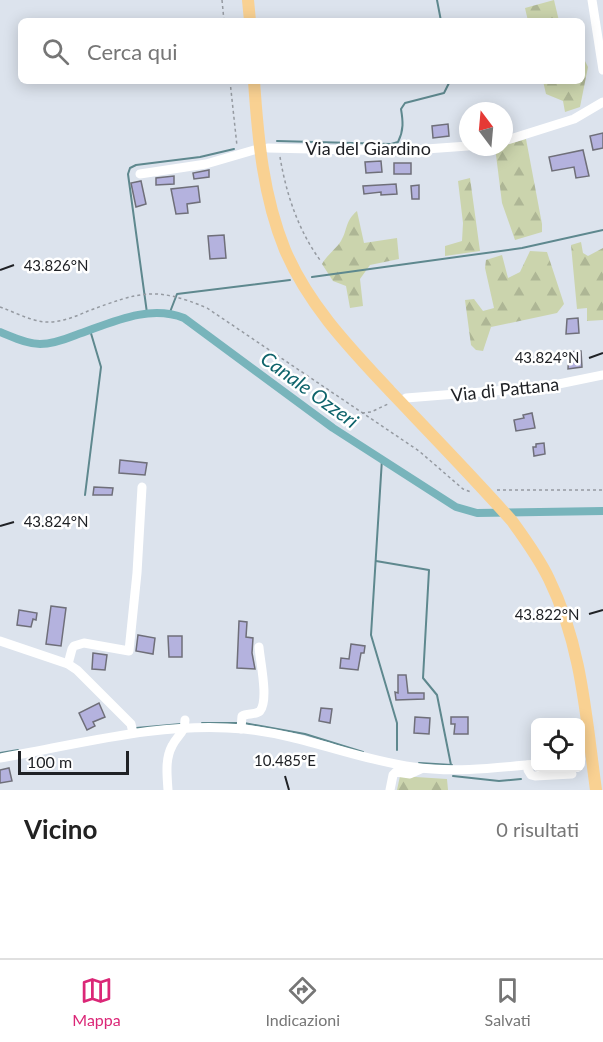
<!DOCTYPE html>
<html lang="it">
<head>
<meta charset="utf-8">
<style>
  :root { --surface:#fff; --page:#f6f6f6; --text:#222; --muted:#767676; --line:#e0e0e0; --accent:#db2777 }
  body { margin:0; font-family:Lato,sans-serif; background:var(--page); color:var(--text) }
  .controls { position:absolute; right:18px; bottom:18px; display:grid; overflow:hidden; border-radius:9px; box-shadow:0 3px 15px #0003 }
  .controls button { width:54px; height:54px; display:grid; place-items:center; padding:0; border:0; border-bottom:2px solid var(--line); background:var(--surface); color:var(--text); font:30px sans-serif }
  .compass { position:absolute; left:459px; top:102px; width:54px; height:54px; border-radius:50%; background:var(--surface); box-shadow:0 3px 15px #0003; rotate:344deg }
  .scale { position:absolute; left:18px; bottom:15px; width:111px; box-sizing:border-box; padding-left:6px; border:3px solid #202226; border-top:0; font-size:16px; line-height:21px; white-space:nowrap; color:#202226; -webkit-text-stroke:4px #fff; paint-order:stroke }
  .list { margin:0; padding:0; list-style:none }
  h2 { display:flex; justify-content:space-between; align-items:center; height:78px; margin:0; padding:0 24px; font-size:26px }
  h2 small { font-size:20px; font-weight:400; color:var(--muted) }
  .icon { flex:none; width:33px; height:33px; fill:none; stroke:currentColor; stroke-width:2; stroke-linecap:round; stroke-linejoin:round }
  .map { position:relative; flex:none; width:603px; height:790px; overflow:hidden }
  .search { position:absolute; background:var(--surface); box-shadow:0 3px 15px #0003; left:18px; right:18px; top:18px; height:66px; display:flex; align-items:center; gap:15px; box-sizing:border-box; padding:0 21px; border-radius:9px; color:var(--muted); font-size:22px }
  .sheet { height:168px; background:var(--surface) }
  nav { display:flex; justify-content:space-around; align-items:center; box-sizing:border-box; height:84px; border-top:2px solid var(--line); background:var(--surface); font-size:16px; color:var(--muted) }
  nav a { display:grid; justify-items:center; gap:3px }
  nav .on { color:var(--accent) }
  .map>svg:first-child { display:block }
</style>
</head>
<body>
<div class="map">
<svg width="603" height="790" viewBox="0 0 603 790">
  <defs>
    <pattern id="forest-firs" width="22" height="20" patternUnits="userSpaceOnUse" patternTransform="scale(1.5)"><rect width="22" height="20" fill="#cbd4ad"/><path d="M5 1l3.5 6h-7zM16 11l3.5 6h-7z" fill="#aeb695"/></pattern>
  </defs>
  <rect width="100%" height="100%" fill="#dce3ed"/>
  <g fill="url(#forest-firs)">
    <polygon points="554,0 559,21 528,21 525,8"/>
    <polygon points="584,59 588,67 580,107 565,112 563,101 546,94 543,81 582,81 582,60"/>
    <polygon points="526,139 542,224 542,232 515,240 502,203 495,147 504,147 504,145"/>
    <polygon points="470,178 480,251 445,256 445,246 462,241 463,223 458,181"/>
    <path d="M357,211L364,243L397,238L399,259L370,265L360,279L363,306L350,308L346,286L333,281L322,264C327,255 336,249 341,241C348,229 345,221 357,211Z"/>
    <polygon points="581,242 583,253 588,256 603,248 603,320 587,321 587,308 577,309 571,245"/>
    <polygon points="530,251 547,252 564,304 557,313 491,327 483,351 476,350 471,345 465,300 474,299 483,311 494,308 485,268 486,260 502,255 508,278 520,272"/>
    <polygon points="400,776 447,779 448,790 397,790"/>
  </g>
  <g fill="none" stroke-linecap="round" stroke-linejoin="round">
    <g stroke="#5e888e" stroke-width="2">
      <polyline points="437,0 441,21"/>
      <path d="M277,141L391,144L398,142C404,130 403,121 401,109L405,103L444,93L450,81"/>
      <polyline points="312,277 522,248 603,230"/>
      <polyline points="170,312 177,294 290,280"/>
      <polyline points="147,313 128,174 130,168 136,165 200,157 234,149"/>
      <polyline points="382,459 371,635 397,723 397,750"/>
      <polyline points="85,495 101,367 90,330"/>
      <polyline points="376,561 429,570 423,678 437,695 451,765"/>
      <polyline points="202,723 238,723"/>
      <polyline points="244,723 305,734 363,752"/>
      <polyline points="136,728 181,724"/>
      <polyline points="0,753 18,750"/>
      <polyline points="419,763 452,765"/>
      <polyline points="453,776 499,781 521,779"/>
    </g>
    <path stroke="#78b4bb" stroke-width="8" d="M0,332C13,337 26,344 40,344C52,344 66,339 76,335C111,323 148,304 184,318L333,428L456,507L477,513L603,511"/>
  </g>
  <g fill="#b4b2de" stroke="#6f6f79" stroke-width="1.5">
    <polygon points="448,124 449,136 433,138 432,126"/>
    <polygon points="603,133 603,148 593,150 590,136"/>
    <polygon points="583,150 589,176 576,178 574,167 552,171 549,157"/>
    <polygon points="381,161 382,172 366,173 365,162"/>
    <rect x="394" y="163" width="17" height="11"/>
    <polygon points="209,170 209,177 194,179 193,173"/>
    <polygon points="174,176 174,184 156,185 156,178"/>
    <polygon points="141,181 146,204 136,207 131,183"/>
    <polygon points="396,184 397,194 381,195 381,192 364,194 363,186"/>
    <polygon points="419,185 419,199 412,199 411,186"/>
    <polygon points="198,186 200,202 187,204 188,213 176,214 171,189"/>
    <polygon points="224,235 226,258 210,259 208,236"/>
    <polygon points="578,318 579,333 566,334 567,319"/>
    <polygon points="581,351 582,367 568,369 569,352"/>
    <polygon points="532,413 535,428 516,431 514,420 524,418 523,415"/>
    <polygon points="544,443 545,454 534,456 533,447 536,447 536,444"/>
    <polygon points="120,460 147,463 145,475 119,473"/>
    <polygon points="94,487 113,488 112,495 93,495"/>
    <polygon points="51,606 66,608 61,646 46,644"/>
    <polygon points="19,610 37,613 36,620 33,619 31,627 17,625"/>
    <polygon points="239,621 247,622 246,637 253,638 252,653 255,669 237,668"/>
    <polygon points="138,635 155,638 153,654 136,651"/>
    <polygon points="168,636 182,636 182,657 169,657"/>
    <polygon points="351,644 365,646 364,653 361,653 358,670 340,668 341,658 349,659"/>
    <polygon points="93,653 107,655 105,670 92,669"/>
    <polygon points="398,675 406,675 408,693 424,693 424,699 396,700 395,692 398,693"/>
    <polygon points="99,703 105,717 93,722 95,726 87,730 79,713"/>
    <polygon points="321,708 332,709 330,723 319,721"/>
    <polygon points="415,717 430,718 429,734 414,733"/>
    <polygon points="451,717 468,717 468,734 454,734 455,724 451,724"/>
    <polygon points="9,768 12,781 0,783 0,770"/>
  </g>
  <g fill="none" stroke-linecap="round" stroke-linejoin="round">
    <g stroke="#959aa1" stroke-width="1.5" stroke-dasharray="3 3" stroke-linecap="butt">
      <polyline points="222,0 224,21"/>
      <polyline points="230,81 237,146"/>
      <path d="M280,157C286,193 298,230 320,260"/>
      <path d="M0,307C14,312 29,320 44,322C59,323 75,317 88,311C140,292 155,286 207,308L419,451L463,489L471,492"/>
      <polyline points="362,413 371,412 388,404"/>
      <polyline points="497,490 603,490"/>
    </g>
    <g stroke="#fff" stroke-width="9">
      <polyline points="592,0 603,70"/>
      <polyline points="504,141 574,119 603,102"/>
      <polyline points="268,148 398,151 468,146"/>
      <polyline points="140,174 206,164 254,150"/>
      <polyline points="406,398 544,387 603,375"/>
      <polyline points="0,641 68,664 77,670 131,724 133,733"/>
      <polyline points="68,664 72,649 74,646 84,643 129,651 137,573 142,487"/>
      <path d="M241,729L242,716C247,713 256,715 260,711C269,700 260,661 259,647"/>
      <path d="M0,758C80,744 162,721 244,729C304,735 355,759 413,767C454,773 495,768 536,764"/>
      <polyline points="580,759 581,759"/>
      <polyline points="528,765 528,770 531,775 535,776 572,774"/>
      <path d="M168,790C167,775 165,759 172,746C178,734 185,733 185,720"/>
      <polyline points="390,790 393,775 396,772 410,774 421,769"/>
    </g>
    <g stroke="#f9d192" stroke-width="12">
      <polyline points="248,0 250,21"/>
      <path d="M254,81C258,139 263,196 285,250C309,306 350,348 390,391C431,434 472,476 512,521C525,539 539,558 549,579C582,646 586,718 596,790"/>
    </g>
  </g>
  <path fill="none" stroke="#202226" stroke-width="2" d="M0,270L14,265M589,358L603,353M0,526L14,522M589,614L603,610M285,776L289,790"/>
  <g text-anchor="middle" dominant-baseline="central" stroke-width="5" stroke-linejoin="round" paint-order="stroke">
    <g font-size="18" fill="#202226" stroke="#fff">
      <text x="368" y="148">Via del Giardino</text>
      <text transform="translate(505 389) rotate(-6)">Via di Pattana</text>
    </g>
    <g font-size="20" font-style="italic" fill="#0e636b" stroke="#fff">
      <text transform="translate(310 389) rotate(36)">Canale Ozzeri</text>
    </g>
  </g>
  <g font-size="15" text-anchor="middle" fill="#202226" stroke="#fff" stroke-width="5" stroke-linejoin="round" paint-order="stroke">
    <text x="56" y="271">43.826°N</text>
    <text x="547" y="363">43.824°N</text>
    <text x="56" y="527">43.824°N</text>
    <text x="547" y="620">43.822°N</text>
    <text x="285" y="766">10.485°E</text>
  </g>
</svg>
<div class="controls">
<button><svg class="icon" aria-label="locate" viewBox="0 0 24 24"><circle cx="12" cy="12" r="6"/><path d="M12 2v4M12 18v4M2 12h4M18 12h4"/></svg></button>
</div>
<svg class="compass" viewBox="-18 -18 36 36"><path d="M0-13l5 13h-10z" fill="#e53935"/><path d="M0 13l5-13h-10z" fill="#767676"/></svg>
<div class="scale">100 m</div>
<div class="search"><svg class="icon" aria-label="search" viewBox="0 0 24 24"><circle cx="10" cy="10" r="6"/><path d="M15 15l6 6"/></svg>Cerca qui</div>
</div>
<section class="sheet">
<h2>Vicino<small>0 risultati</small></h2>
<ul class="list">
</ul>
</section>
<nav>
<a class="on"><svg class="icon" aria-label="map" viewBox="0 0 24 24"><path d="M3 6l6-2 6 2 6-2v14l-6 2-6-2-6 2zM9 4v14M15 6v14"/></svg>Mappa</a>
<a><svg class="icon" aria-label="directions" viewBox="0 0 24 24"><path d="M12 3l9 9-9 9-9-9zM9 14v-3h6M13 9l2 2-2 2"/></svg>Indicazioni</a>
<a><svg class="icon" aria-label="saved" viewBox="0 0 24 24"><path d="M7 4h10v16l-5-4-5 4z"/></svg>Salvati</a>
</nav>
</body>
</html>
